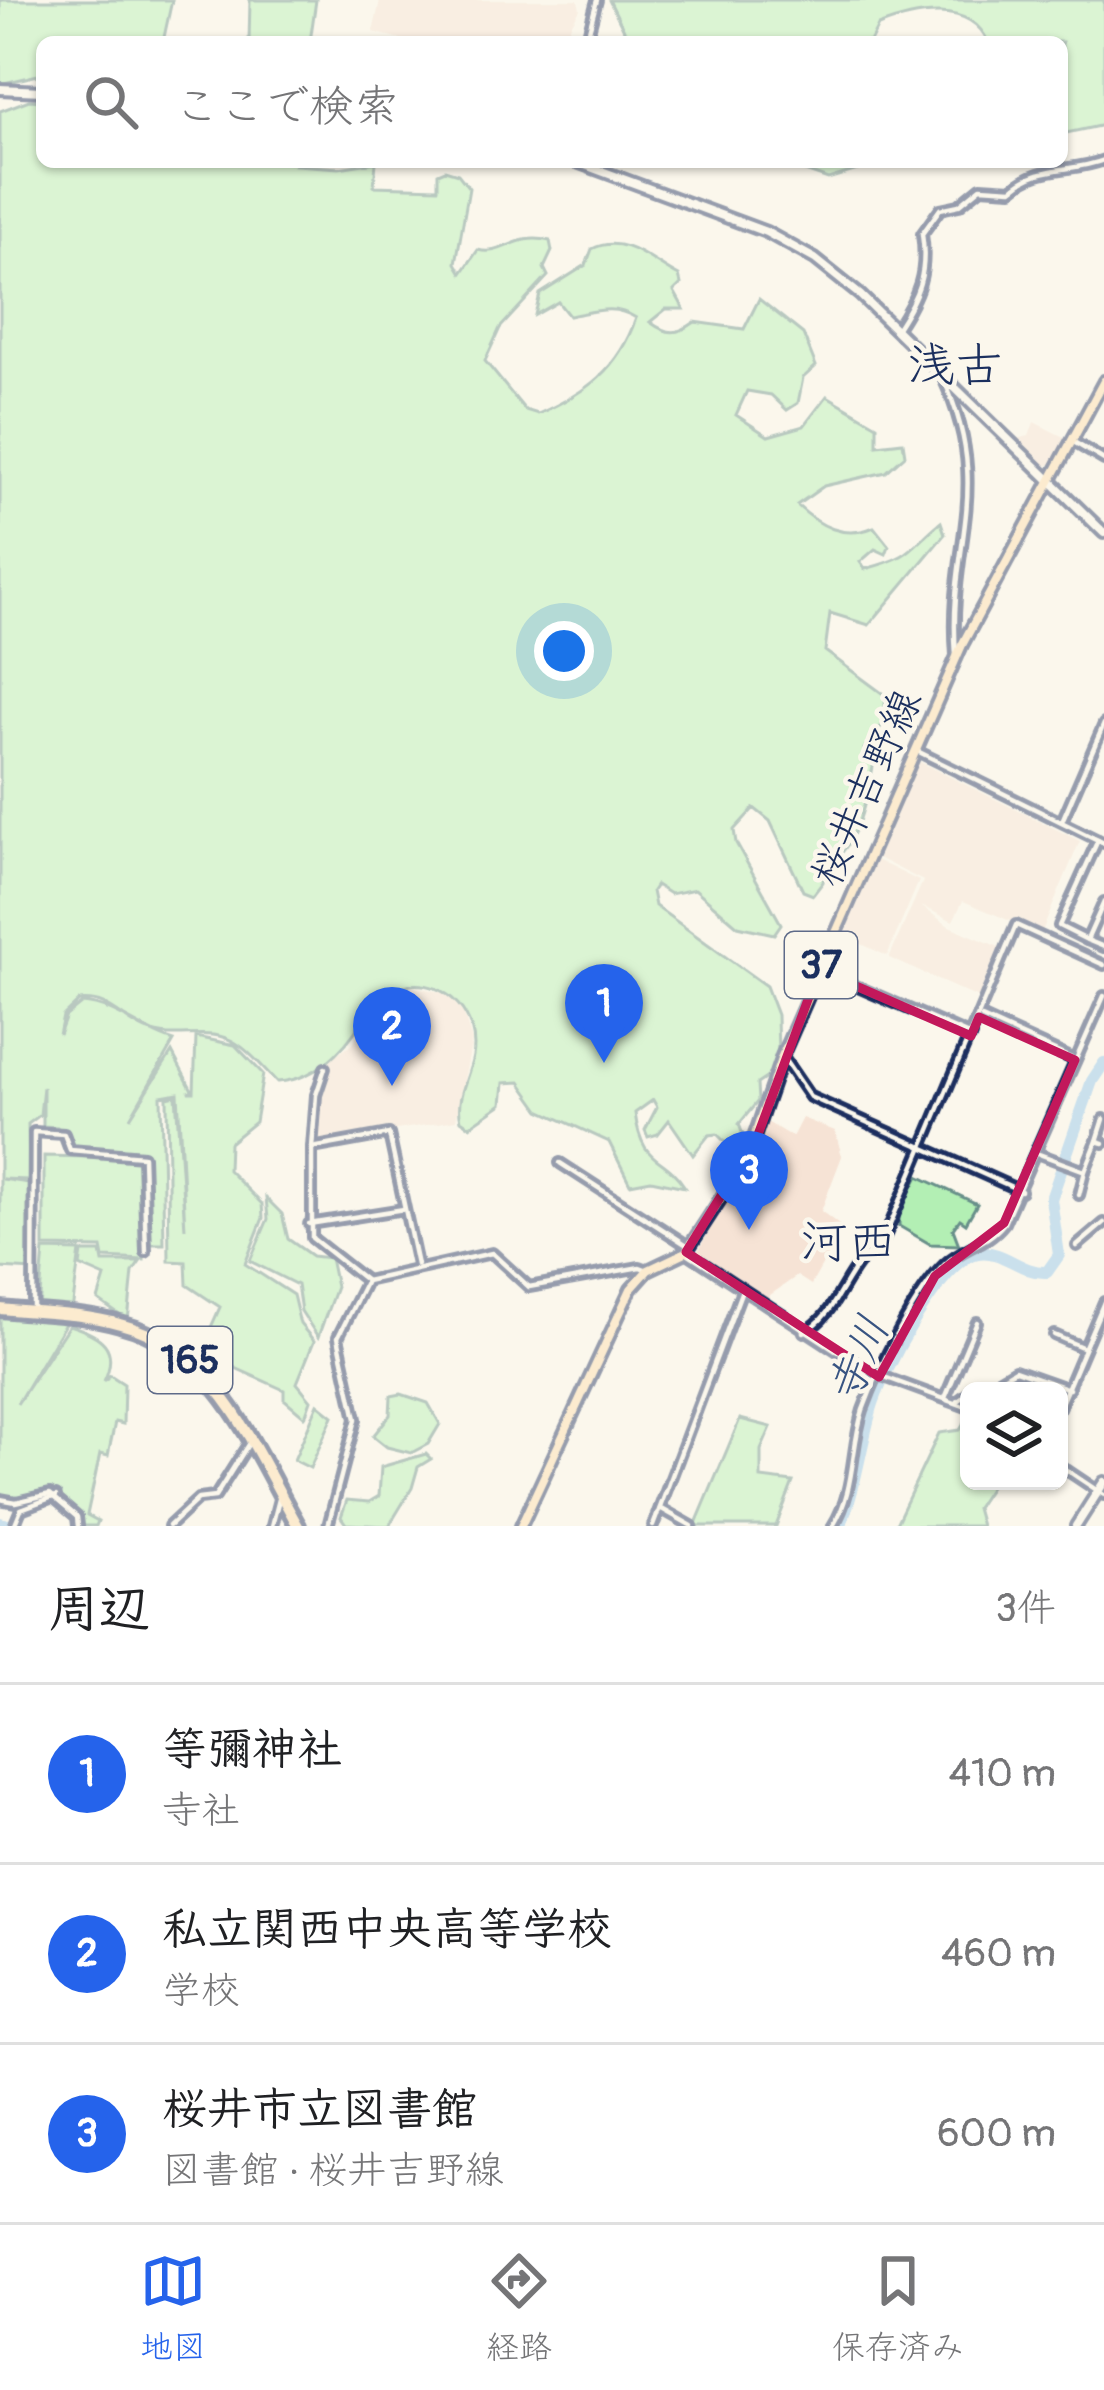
<!DOCTYPE html>
<html lang="ja">
<head>
<meta charset="utf-8">
<style>
  :root { --surface:#fff; --page:#f2f2f2; --text:#202124; --muted:#757577; --line:#e0e0e0; --accent:#2563eb }
  body { margin:0; font-family:Pangolin,"Klee One",sans-serif; background:var(--page); color:var(--text) }
  .controls { position:absolute; right:36px; bottom:36px; display:grid; overflow:hidden; border-radius:18px; box-shadow:0 3px 9px #0004 }
  .controls button { width:108px; height:108px; display:grid; place-items:center; padding:0; border:0; border-bottom:3px solid var(--line); background:var(--surface); color:var(--text); font:60px sans-serif }
  .you { position:absolute; left:564px; top:651px; width:42px; height:42px; margin:-30px; border:9px solid #fff; border-radius:50%; background:#1a73e8; box-shadow:0 0 0 18px #1a73e833 }
  .badge { display:grid; place-items:center; width:78px; height:78px; border-radius:50%; background:var(--accent); color:#fff; font-size:39px; font-weight:700 }
  .pin { position:absolute; translate:-50% -99px; filter:drop-shadow(0 3px 6px #0008) }
  .pin::after { content:''; position:absolute; top:63px; width:42px; height:36px; background:inherit; clip-path:polygon(0 0,100% 0,50% 100%) }
  .list { margin:0; padding:0; list-style:none }
  h2 { display:flex; justify-content:space-between; align-items:center; height:156px; margin:0; padding:0 48px; font-size:51px }
  h2 small { font-size:39px; font-weight:400; color:var(--muted) }
  .list li { display:grid; grid-template-columns:78px 1fr auto; gap:36px; align-items:center; box-sizing:border-box; height:180px; padding:0 48px; border-top:3px solid var(--line) }
  .list b { display:block; font-size:45px; white-space:nowrap }
  .list p { margin:0; font-size:39px; white-space:nowrap; color:var(--muted) }
  .list em { font-size:39px; font-style:normal; color:var(--muted) }
  .icon { flex:none; width:66px; height:66px; fill:none; stroke:currentColor; stroke-width:2; stroke-linecap:round; stroke-linejoin:round }
  .map { position:relative; flex:none; width:1104px; height:1526px; overflow:hidden }
  .search { position:absolute; background:var(--surface); box-shadow:0 3px 9px #0004; left:36px; right:36px; top:36px; height:132px; display:flex; align-items:center; gap:30px; box-sizing:border-box; padding:0 42px; border-radius:18px; color:var(--muted); font-size:45px }
  .sheet { height:696px; background:var(--surface) }
  nav { display:flex; justify-content:space-around; align-items:center; box-sizing:border-box; height:168px; border-top:3px solid var(--line); background:var(--surface); font-size:33px; color:var(--muted) }
  nav a { display:grid; justify-items:center; gap:6px }
  nav .on { color:var(--accent) }
  .map>svg:first-child { display:block }
</style>
</head>
<body>
<div class="map">
<svg width="1104" height="1526" viewBox="0 0 1104 1526">
  <rect width="100%" height="100%" fill="#fbf7ec"/>
  <filter id="ink" filterUnits="userSpaceOnUse"><feTurbulence type="fractalNoise" baseFrequency=".00833" numOctaves="2"/><feDisplacementMap in="SourceGraphic" scale="24" xChannelSelector="R" yChannelSelector="G"/><feConvolveMatrix kernelMatrix="1 2 1 2 8 2 1 2 1" color-interpolation-filters="sRGB"/></filter>
  <g filter="url(#ink)">
    <g fill="#f6e3d5">
      <polygon points="380,0 578,0 580,9 561,42 412,42 373,32"/>
      <polygon points="1034,422 1066,438 1053,464 1044,466 1016,439 1029,436"/>
      <polygon points="916,760 1080,841 1041,934 963,901 953,921 921,906 949,926 1004,949 980,999 889,958 923,881 874,856"/>
      <polygon points="872,858 919,881 887,956 838,933"/>
      <polygon points="410,986 446,993 463,1011 472,1041 456,1120 314,1144 326,1062 354,1043 374,1000"/>
      <polygon points="802,1118 835,1131 842,1156 821,1211 843,1228 811,1285 797,1276 763,1300 696,1255 767,1122 792,1137"/>
    </g>
    <g fill="#b3efb4" stroke="#678f89" stroke-width="3">
      <polygon points="0,0 172,0 163,42 42,42 42,74 0,84"/>
      <polygon points="250,0 316,0 310,42 249,42"/>
      <path d="M609,0H1104V125L1062,134V42H988C970,0 914,12 878,26L870,42H630Z"/>
      <path d="M29,100L42,101V162H300L296,165L339,168L376,162L374,186L438,188V173L445,170L458,174L469,188L456,263L462,273L478,250C503,257 515,232 550,241L552,251L544,268L548,276L500,328L485,361L525,410L538,414C587,392 618,370 636,318C613,303 593,312 569,316L558,302L535,315L540,294L586,265L592,249C625,233 651,262 679,276L681,284L674,291L684,309H666L650,322C668,335 677,335 695,322L744,329L759,299L803,334L816,366L803,378L798,403L787,410L771,395L747,391L736,415L768,436L804,426L827,396L877,425V445L903,442L905,455L886,472L824,486L797,505C819,526 844,540 874,527L889,546L886,554L875,549L860,562L865,569C915,556 909,548 941,522L945,534L869,625L830,613L825,651L886,696L883,724L864,749L874,762C867,796 858,849 825,867L823,882L813,895L803,891L770,821L754,808L734,830L736,843L781,924L774,934L738,926L695,889L670,894L656,885L652,891L655,906L766,986L777,1015L778,1056L769,1076L757,1084L758,1101L739,1124L747,1146L737,1154L717,1134L709,1135L693,1155L669,1120L658,1134L648,1137L645,1130L657,1107L653,1100L635,1113C642,1167 663,1153 685,1187L651,1180L630,1184L609,1142L540,1110L520,1082L504,1083L502,1104L470,1126L461,1120C455,1098 469,1078 473,1056C480,1019 448,979 408,985C396,987 384,995 373,999C356,1038 322,1080 277,1082C265,1070 251,1052 236,1043C207,1025 179,1043 146,1030C121,1020 109,997 79,1001L63,1016L59,1035L66,1016L82,1003C115,1005 141,1031 174,1041L130,1118L172,1052L192,1090L188,1092H194L196,1037L235,1045L263,1074L255,1122L229,1143L228,1170L262,1204L263,1218L245,1264L293,1295L300,1324L314,1341L297,1383L311,1400L305,1417L284,1399V1390L200,1352L220,1307L187,1285L186,1262L169,1261L167,1097L176,1095L185,1229L178,1093L161,1096L164,1244H146L142,1209L144,1260L104,1258L102,1248L44,1247V1156L139,1158L75,1150L57,1127L43,1126V1087L40,1115L28,1124L29,1180L2,1179L29,1183L33,1270L0,1268V111Z"/>
      <polygon points="779,162 884,162 828,179"/>
      <polygon points="918,1176 977,1204 966,1223 960,1219 953,1229 959,1245 930,1244 899,1226 899,1213"/>
      <polygon points="266,1198 282,1214 288,1239 312,1256 330,1258 336,1287 318,1337 301,1311 297,1285 250,1261 268,1219"/>
      <polygon points="44,1250 80,1251 72,1311 39,1308"/>
      <polygon points="82,1252 101,1252 103,1262 140,1262 133,1272 128,1321 98,1300 105,1277 80,1266"/>
      <path d="M0,1316L66,1322L17,1404L69,1325C101,1335 120,1347 104,1381L110,1375L124,1384L123,1424L115,1422L108,1456L100,1454L87,1515L98,1521L96,1526H79L78,1515L56,1495C35,1509 21,1509 0,1495Z"/>
      <polygon points="401,1394 428,1403 440,1424 428,1444 411,1453 387,1447 373,1436 390,1415 391,1396"/>
      <polygon points="318,1404 333,1416 310,1468 294,1460"/>
      <polygon points="969,1415 969,1481 994,1481 976,1508 981,1526 895,1526 939,1433 960,1430"/>
      <polygon points="740,1419 771,1427 761,1450 761,1478 793,1482 776,1526 695,1526"/>
      <polygon points="426,1454 431,1459 418,1467 412,1488 389,1526 346,1524 341,1517 347,1500 369,1502 379,1496 381,1467"/>
    </g>
    <g fill="none" stroke-linecap="round" stroke-linejoin="round">
      <g stroke="#8ec3ec" stroke-width="12">
        <polyline points="0,1523 11,1526"/>
        <path d="M840,1526C856,1488 860,1449 871,1410C880,1376 942,1258 978,1253C1004,1249 1021,1274 1047,1272L1059,1255L1051,1199L1092,1081L1104,1063"/>
      </g>
      <g stroke="#1b2f5e" stroke-width="14">
        <g id="street">
          <polyline points="586,42 597,0"/>
          <path d="M897,328C918,296 928,273 922,234L940,209L959,205L981,187L1012,189C1040,164 1070,173 1104,160"/>
          <path d="M943,378C995,491 947,544 956,655"/>
          <polyline points="1072,441 1104,460"/>
          <polyline points="917,751 1104,843"/>
          <polyline points="1062,821 1104,724"/>
          <polyline points="1104,902 1087,940 1104,947"/>
          <polyline points="1087,940 1059,926 1098,840"/>
          <polyline points="819,970 971,1036"/>
          <polyline points="982,1018 1075,1060"/>
          <polyline points="782,1056 810,1097 1021,1191"/>
          <polyline points="1097,1141 1104,1119"/>
          <polyline points="312,1148 316,1095 325,1068"/>
          <polyline points="1039,1154 1085,1171 1097,1141 1104,1143"/>
          <polyline points="560,1163 690,1247"/>
          <polyline points="1079,1195 1085,1171"/>
          <polyline points="309,1224 404,1209"/>
          <polyline points="1077,1246 1104,1223"/>
          <polyline points="686,1252 868,1371 969,1408"/>
          <polyline points="365,1280 312,1238 312,1148 389,1134 417,1265"/>
          <polyline points="33,1307 34,1132 64,1134 70,1150 143,1156 146,1252"/>
          <path d="M804,1332C841,1314 845,1261 882,1244L1016,925L1104,965"/>
          <polyline points="1054,1335 1084,1348"/>
          <polyline points="980,1391 1015,1370 1069,1389"/>
          <polyline points="945,1398 977,1322"/>
          <polyline points="958,1401 969,1393"/>
          <polyline points="1059,1408 1104,1302"/>
          <polyline points="1059,1465 1104,1495"/>
          <polyline points="0,1499 16,1502 50,1494 77,1517 78,1526"/>
          <polyline points="660,1508 692,1526"/>
          <polyline points="14,1526 21,1509 56,1496"/>
          <polyline points="169,1526 198,1499 215,1497 249,1443"/>
          <polyline points="272,1526 279,1499"/>
          <polyline points="328,1526 356,1419 338,1337 366,1281 492,1253 529,1287 640,1267 648,1270"/>
          <polyline points="653,1526 742,1290"/>
          <path d="M833,1526C856,1489 850,1450 863,1410C878,1369 914,1294 945,1264C964,1246 987,1245 1004,1223L1104,996"/>
        </g>
      </g>
      <g stroke="#1b2f5e" stroke-width="16">
        <g id="secondary">
          <polyline points="0,89 42,91"/>
          <polyline points="577,162 766,232 815,259 860,295 1104,533"/>
          <polyline points="1076,1526 1104,1482"/>
        </g>
      </g>
      <g stroke="#1b2f5e" stroke-width="16">
        <polyline id="primary" points="521,1526 631,1289 648,1270 686,1252 747,1158 782,1056 962,645 1104,381"/>
      </g>
      <g stroke="#1b2f5e" stroke-width="20">
        <path id="highway" d="M0,1309C39,1313 82,1313 120,1324C217,1349 253,1447 298,1526"/>
      </g>
      <use href="#street" stroke="#fbf7ec" stroke-width="4.5"/>
      <use href="#secondary" stroke="#fbf7ec" stroke-width="8"/>
      <use href="#primary" stroke="#fcdcac" stroke-width="8"/>
      <use href="#highway" stroke="#fcdcac" stroke-width="10"/>
    </g>
  </g>
  <path d="M0 0H1104V1526H0ZM819,970L971,1036L979,1017L1075,1060L1004,1223L935,1276L879,1377L686,1252L756,1140Z" fill="#fbf7ec" fill-opacity=".55" fill-rule="evenodd"/>
  <path fill="none" stroke="#c2185b" stroke-width="9" stroke-linejoin="round" d="M819,970L971,1036L979,1017L1075,1060L1004,1223L935,1276L879,1377L686,1252L756,1140Z"/>
  <g text-anchor="middle" dominant-baseline="central" stroke-width="9" stroke-linejoin="round" paint-order="stroke">
    <g fill="#fbf7ec" stroke="#5e6b89" stroke-width="3">
      <rect x="785" y="932" width="72" height="66" rx="9"/>
      <rect x="148" y="1327" width="84" height="66" rx="9"/>
    </g>
    <g font-size="39" font-weight="bold" fill="#1b2f5e">
      <text x="821" y="965">37</text>
      <text x="190" y="1360">165</text>
    </g>
    <g font-size="42" fill="#1b2f5e" stroke="#fbf7ec">
      <text transform="translate(867 788) rotate(-66)">桜井吉野線</text>
    </g>
    <g font-size="45" font-style="italic" fill="#385482" stroke="#fbf7ec">
      <text transform="translate(859 1360) rotate(-67)">寺川</text>
    </g>
    <g font-size="48" fill="#1b2f5e" stroke="#fbf7ec">
      <text x="955" y="366">浅古</text>
      <text x="848" y="1243">河西</text>
    </g>
  </g>
</svg>
<div class="controls">
<button><svg class="icon" aria-label="layers" viewBox="0 0 24 24"><path d="M12 4l9 5-9 5-9-5zM3 14l9 5 9-5"/></svg></button>
</div>
<div class="you"></div>
<div class="pin badge" style="left:604px;top:1063px">1</div>
<div class="pin badge" style="left:392px;top:1086px">2</div>
<div class="pin badge" style="left:749px;top:1230px">3</div>
<div class="search"><svg class="icon" aria-label="search" viewBox="0 0 24 24"><circle cx="10" cy="10" r="6"/><path d="M15 15l6 6"/></svg>ここで検索</div>
</div>
<section class="sheet">
<h2>周辺<small>3件</small></h2>
<ul class="list">
<li><span class="badge">1</span><div><b>等彌神社</b><p>寺社</p></div><em>410 m</em></li>
<li><span class="badge">2</span><div><b>私立関西中央高等学校</b><p>学校</p></div><em>460 m</em></li>
<li><span class="badge">3</span><div><b>桜井市立図書館</b><p>図書館 · 桜井吉野線</p></div><em>600 m</em></li>
</ul>
</section>
<nav>
<a class="on"><svg class="icon" aria-label="map" viewBox="0 0 24 24"><path d="M3 6l6-2 6 2 6-2v14l-6 2-6-2-6 2zM9 4v14M15 6v14"/></svg>地図</a>
<a><svg class="icon" aria-label="directions" viewBox="0 0 24 24"><path d="M12 3l9 9-9 9-9-9zM9 14v-3h6M13 9l2 2-2 2"/></svg>経路</a>
<a><svg class="icon" aria-label="saved" viewBox="0 0 24 24"><path d="M7 4h10v16l-5-4-5 4z"/></svg>保存済み</a>
</nav>
</body>
</html>
